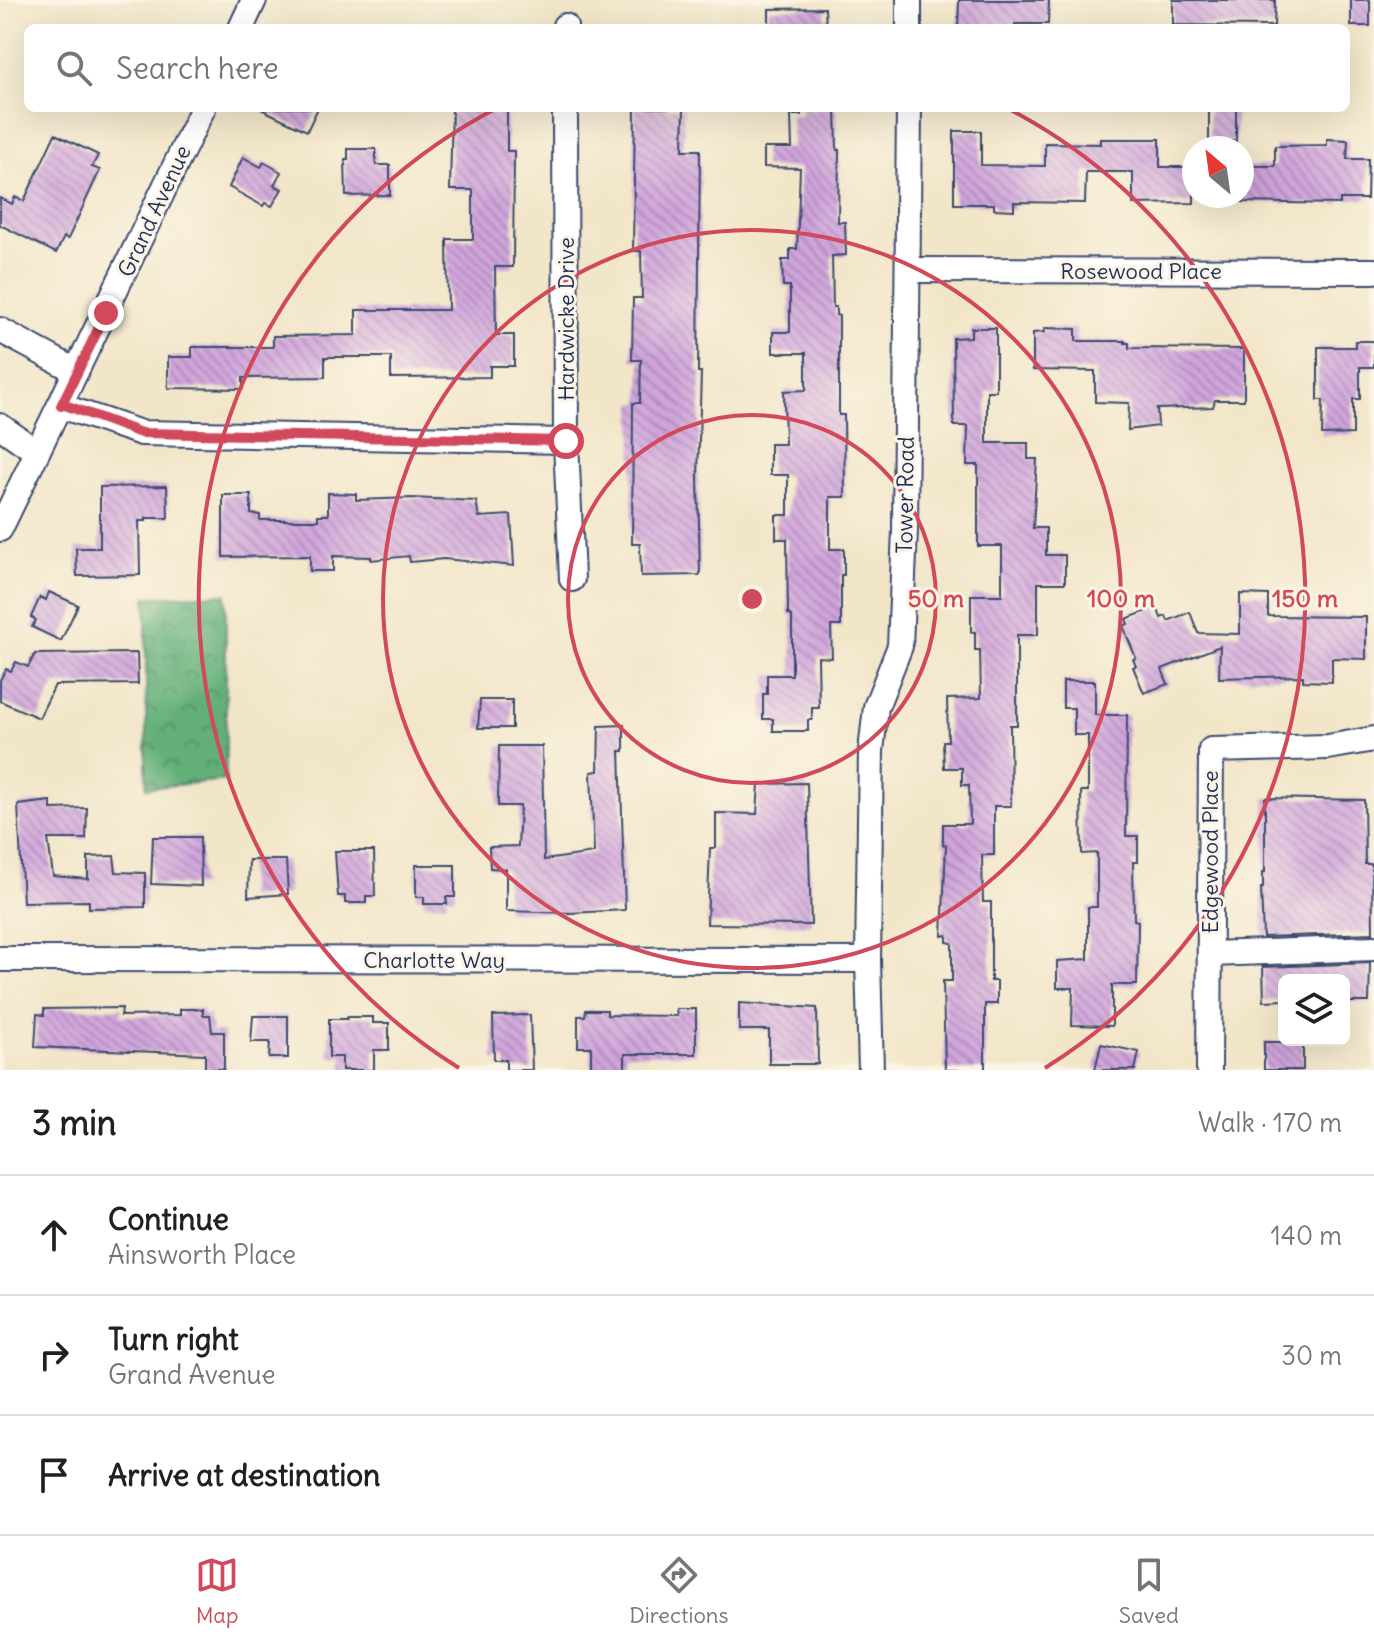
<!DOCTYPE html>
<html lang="en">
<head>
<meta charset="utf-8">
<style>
  :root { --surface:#fff; --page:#f2f2f2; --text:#202124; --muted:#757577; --line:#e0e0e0; --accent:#d1495b }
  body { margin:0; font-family:Delius,sans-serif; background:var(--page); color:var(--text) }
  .controls { position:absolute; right:24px; bottom:24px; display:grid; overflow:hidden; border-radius:12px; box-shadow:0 8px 32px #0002 }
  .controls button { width:72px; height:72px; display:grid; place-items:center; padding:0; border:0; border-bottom:2px solid var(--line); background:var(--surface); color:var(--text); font:40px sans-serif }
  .compass { position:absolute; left:1182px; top:136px; width:72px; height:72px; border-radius:50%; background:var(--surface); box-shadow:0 8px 32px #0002; rotate:331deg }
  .stop { position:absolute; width:24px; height:24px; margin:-18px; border:6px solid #d1495b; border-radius:50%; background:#fff }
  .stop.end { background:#d1495b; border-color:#fff; box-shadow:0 2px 8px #0008 }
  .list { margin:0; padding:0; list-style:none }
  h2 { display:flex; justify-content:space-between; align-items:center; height:104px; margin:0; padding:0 32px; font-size:34px }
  h2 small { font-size:26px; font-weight:400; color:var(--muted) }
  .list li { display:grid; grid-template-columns:52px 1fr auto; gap:24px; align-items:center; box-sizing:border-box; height:120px; padding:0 32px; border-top:2px solid var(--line) }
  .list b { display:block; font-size:30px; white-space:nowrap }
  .list p { margin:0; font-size:26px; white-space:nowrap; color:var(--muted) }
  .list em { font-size:26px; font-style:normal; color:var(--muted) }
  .icon { flex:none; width:44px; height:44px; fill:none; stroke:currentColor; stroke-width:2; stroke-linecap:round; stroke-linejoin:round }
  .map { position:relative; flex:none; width:1374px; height:1070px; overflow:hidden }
  .search { position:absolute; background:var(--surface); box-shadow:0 8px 32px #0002; left:24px; right:24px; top:24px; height:88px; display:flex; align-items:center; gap:20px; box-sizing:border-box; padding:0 28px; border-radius:12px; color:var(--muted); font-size:30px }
  .sheet { height:464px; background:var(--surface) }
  nav { display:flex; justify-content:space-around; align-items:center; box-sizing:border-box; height:112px; border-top:2px solid var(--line); background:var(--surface); font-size:22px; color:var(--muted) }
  nav a { display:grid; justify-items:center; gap:4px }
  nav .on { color:var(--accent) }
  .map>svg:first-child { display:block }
</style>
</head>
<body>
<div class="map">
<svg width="1374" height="1070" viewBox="0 0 1374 1070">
  <defs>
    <pattern id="forest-crowns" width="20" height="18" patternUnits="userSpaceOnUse" patternTransform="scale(2)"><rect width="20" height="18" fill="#62af78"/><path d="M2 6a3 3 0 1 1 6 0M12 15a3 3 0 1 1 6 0" fill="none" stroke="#508f66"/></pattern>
    <pattern id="building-back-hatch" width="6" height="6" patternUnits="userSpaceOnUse" patternTransform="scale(2)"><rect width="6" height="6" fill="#d0a4db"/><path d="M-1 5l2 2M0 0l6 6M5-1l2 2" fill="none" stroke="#a886b5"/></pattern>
  </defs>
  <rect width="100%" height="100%" fill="#fcf5e5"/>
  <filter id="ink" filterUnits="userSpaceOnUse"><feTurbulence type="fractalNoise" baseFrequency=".0125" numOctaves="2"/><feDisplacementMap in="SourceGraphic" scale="16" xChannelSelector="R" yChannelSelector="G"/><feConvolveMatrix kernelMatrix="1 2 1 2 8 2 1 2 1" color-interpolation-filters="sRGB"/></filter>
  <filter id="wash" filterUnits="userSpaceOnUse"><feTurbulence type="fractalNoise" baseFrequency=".006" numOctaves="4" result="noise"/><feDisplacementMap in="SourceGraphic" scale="32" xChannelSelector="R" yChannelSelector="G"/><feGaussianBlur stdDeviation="1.8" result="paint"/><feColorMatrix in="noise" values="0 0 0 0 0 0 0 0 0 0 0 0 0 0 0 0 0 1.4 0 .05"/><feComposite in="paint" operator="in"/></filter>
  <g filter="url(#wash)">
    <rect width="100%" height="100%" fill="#f2e6c9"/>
    <polygon fill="url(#forest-crowns)" stroke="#3e6f6b" stroke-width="2" points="226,594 226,780 146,788 146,597"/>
    <g id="blocks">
      <g fill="url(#building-back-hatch)">
        <polygon points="959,0 1049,0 1048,24 1015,24 1015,28 958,28"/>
        <polygon points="1173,0 1275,0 1274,26 1173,25"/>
        <rect x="1351" y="0" width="19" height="26"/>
        <polygon points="825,8 826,28 769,28 769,9"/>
        <polygon points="259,108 318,108 307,131"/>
        <polygon points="452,108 507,109 507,151 514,151 513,267 495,267 496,335 514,335 514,366 490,366 490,377 391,378 391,357 325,357 325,377 243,378 243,389 168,388 168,357 192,357 192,347 273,347 273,336 356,335 356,310 448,310 447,239 473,239 473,190 450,190"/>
        <polygon points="635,108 684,108 683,150 700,150 698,372 701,372 698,477 700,575 641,576 640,544 632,544 633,403 640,403 641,360 632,360 633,298 642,298 641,251 633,251"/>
        <polygon points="800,108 836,108 837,150 839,150 838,222 845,222 846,255 832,256 833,307 836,307 836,315 839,316 839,415 844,415 845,497 830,497 830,549 844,549 844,575 841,575 841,626 831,626 832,658 818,657 819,708 812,708 812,720 808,720 808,731 773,731 773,719 763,719 763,694 767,694 767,675 792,675 792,616 788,614 787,539 776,539 776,515 788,515 788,475 770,475 770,444 785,444 784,391 806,390 806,353 773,353 773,332 790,332 790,286 783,286 782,260 790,260 790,249 797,249 800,168 764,167 764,148 792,148 791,115 801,115"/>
        <rect x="1209" y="108" width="27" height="33"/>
        <polygon points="954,131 981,131 981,165 1045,166 1045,143 1100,144 1100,139 1160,139 1160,167 1194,167 1194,203 1133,204 1133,172 1086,172 1085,203 1014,202 1014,210 994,209 994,204 954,204"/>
        <polygon points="55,134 98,155 92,167 100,170 68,239 64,237 56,253 0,225 0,198 12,204 15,197 24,201"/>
        <polygon points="1327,139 1348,140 1347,159 1368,159 1367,199 1340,199 1340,204 1242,202 1242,166 1275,166 1275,146 1327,145"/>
        <polygon points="348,149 376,149 376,165 390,165 390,195 346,196 345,160 348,160"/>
        <polygon points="243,157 261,167 264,162 281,172 274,185 282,189 272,206 265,203 263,206 229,187"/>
        <polygon points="971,328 996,328 996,391 987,391 987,443 1028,443 1028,459 1037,459 1033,528 1046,528 1046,555 1065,555 1065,583 1038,583 1038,635 1017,635 1017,725 1010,725 1011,806 994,806 994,855 982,855 983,902 991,902 991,981 997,981 997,1004 985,1004 985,1070 945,1070 943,981 952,981 952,943 947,942 947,935 942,936 946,845 943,845 943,824 970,824 969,785 962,785 962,768 944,768 943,741 948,741 947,699 981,698 980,650 975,650 975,632 971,632 971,595 1002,595 1002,546 978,546 978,465 967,465 968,426 954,426 953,338 971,337"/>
        <polygon points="1044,328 1076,329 1076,341 1125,341 1125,343 1129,343 1129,348 1244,349 1244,400 1215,400 1213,407 1157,409 1158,426 1128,430 1129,403 1095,402 1095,371 1033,370 1033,333 1045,332"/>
        <polygon points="1355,341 1374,341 1374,367 1360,367 1360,399 1353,399 1353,434 1322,435 1323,400 1318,400 1318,347 1355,347"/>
        <polygon points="167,486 168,518 146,518 146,521 139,521 140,575 77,576 76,548 100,548 100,487"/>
        <polygon points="328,493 356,494 356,500 412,498 476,501 479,517 511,515 514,566 444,559 410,562 409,556 371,560 371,557 333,556 333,571 310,571 310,556 223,557 223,495 251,495 251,514 260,515 260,520 318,520 318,515 328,515"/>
        <polygon points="49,592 78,605 61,641 32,627 36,620 31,617 40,597 46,600"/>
        <polygon points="1240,594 1268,595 1268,616 1366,617 1366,659 1332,658 1332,682 1303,681 1303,676 1219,678 1220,646 1162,669 1168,684 1144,693 1133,667 1136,666 1133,659 1136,658 1123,626 1128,624 1126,619 1157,607 1161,618 1166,616 1168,621 1190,612 1198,633 1240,634"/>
        <polygon points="137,653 138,684 55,685 39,718 0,701 0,680 6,669 11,671 16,662 28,667 35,654"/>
        <polygon points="1063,681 1095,681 1095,715 1127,715 1126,836 1138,836 1138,862 1133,862 1134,920 1138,921 1137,985 1112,985 1112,1026 1072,1025 1073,988 1057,988 1057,961 1088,959 1088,907 1097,907 1097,853 1082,854 1081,791 1088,791 1088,735 1074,735 1074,708 1063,708"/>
        <polygon points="480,700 512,700 512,728 478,728"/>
        <polygon points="624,725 624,751 620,751 625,910 570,913 506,911 506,869 490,868 489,847 518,846 520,806 498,806 499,746 542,746 544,860 594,853 591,772 598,771 599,726"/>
        <polygon points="807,783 811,925 707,924 710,848 716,848 716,813 757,814 759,784"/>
        <polygon points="1265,798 1364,800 1365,864 1372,864 1373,933 1263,937 1261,888 1263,888 1263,872 1265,872"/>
        <polygon points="51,801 51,809 87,808 86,839 48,839 53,876 88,879 88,857 114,856 116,872 145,873 145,907 89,908 89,901 23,902 18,805"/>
        <polygon points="153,837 200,837 201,886 151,884"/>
        <polygon points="335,851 374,851 375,896 366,896 366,903 345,903 345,896 338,896"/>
        <polygon points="249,860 286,860 288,894 248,897"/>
        <polygon points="416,865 455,865 455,897 446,897 447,904 424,904 424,897 416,897"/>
        <polygon points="1370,963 1369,1002 1344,1002 1344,980 1284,980 1284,1000 1264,1001 1263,967"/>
        <polygon points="739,1003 817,1008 818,1064 769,1064 769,1030 739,1030"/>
        <polygon points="122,1008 121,1016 180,1015 180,1009 203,1009 203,1015 210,1015 212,1032 224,1032 224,1069 205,1069 205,1054 35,1047 37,1014 44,1015 44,1009"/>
        <polygon points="676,1009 696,1009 696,1054 625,1054 625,1070 591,1070 591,1047 578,1047 578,1016 585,1016 586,1010 607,1010 607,1015 677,1016"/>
        <polygon points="530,1015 532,1070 506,1070 506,1060 494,1060 493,1016"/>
        <polygon points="253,1016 288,1016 288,1058 269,1058 270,1042 251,1042"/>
        <polygon points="347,1017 373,1017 373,1023 389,1023 389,1050 374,1050 374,1070 342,1070 342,1057 329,1057 329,1019 347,1019"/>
        <rect x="1264" y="1042" width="39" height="28"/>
        <polygon points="1101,1044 1139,1052 1135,1070 1095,1070"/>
      </g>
    </g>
  </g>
  <g filter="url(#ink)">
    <use href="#blocks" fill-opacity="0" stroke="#3b4a6e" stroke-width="2"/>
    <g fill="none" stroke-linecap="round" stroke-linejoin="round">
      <g stroke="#3b4a6e" stroke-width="28">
        <g id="minor">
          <polyline points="565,26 565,28"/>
          <polyline points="241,28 254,0"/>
          <polyline points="909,28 909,0"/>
          <polyline points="565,108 566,441 572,579"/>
          <polyline points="909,270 1374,271"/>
          <polyline points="0,330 76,371"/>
          <polyline points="61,406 141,433 566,441"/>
          <polyline points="0,426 37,452"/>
          <polyline points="0,529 203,108"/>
          <polyline points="1210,954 1374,948"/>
          <polyline points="0,959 868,960"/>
          <polyline points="871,1070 868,960 871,751 876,707 900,646 905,530 909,108"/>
          <polyline points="1209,1070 1211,750 1328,747 1374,739"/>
        </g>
      </g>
      <use href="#minor" stroke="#fff" stroke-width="24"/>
    </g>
  </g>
  <g fill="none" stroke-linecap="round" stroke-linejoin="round" filter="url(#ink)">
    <polyline stroke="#d1495b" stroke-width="10" points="106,313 61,406 65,405 141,433 566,441"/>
  </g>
  <g fill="none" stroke="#d1495b" stroke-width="4">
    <circle cx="752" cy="599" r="184"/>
    <circle cx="752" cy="599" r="369"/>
    <path d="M459 1068A553 553 0 0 1 497 108M1007 108A553 553 0 0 1 1045 1068"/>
  </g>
  <g text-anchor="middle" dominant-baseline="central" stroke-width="6" stroke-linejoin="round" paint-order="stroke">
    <g font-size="22" fill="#1b2f5e" stroke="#fcf5e5">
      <text transform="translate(154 211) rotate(-65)">Grand Avenue</text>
      <text x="1141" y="271">Rosewood Place</text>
      <text transform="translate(566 319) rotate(-90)">Hardwicke Drive</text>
      <text transform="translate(905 495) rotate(-89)">Tower Road</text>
      <text transform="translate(1210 852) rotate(-90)">Edgewood Place</text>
      <text x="434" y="960">Charlotte Way</text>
    </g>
  </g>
  <circle cx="752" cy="599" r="12" fill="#d1495b" stroke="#fcf5e5" stroke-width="4"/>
  <g font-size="24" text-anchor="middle" font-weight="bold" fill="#d1495b" stroke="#fcf5e5" stroke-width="6" stroke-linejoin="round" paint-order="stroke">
    <text x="936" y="607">50 m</text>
    <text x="1121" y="607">100 m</text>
    <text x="1305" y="607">150 m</text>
  </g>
</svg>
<div class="controls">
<button><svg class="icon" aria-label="layers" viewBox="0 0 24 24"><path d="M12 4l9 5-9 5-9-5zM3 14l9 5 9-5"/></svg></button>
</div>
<svg class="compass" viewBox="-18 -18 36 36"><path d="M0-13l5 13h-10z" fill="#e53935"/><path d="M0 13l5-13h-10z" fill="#757577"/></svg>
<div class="stop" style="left:566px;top:441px"></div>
<div class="stop end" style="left:106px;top:313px"></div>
<div class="search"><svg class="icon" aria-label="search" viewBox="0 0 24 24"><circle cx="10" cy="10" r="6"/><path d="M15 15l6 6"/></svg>Search here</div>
</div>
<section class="sheet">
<h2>3 min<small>Walk · 170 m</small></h2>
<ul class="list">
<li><svg class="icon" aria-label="ahead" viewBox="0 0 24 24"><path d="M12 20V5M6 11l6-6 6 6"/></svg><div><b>Continue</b><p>Ainsworth Place</p></div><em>140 m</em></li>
<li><svg class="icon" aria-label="right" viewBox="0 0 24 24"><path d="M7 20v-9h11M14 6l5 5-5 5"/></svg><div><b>Turn right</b><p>Grand Avenue</p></div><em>30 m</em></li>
<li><svg class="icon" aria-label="arrive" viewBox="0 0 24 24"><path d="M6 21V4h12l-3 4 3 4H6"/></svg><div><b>Arrive at destination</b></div></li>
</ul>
</section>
<nav>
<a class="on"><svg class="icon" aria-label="map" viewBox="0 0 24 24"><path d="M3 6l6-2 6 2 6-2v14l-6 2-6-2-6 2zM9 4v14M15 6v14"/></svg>Map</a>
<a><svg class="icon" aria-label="directions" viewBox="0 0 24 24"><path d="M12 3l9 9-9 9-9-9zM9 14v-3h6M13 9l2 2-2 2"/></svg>Directions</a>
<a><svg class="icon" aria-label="saved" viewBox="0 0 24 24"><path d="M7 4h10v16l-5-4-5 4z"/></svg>Saved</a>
</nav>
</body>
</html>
